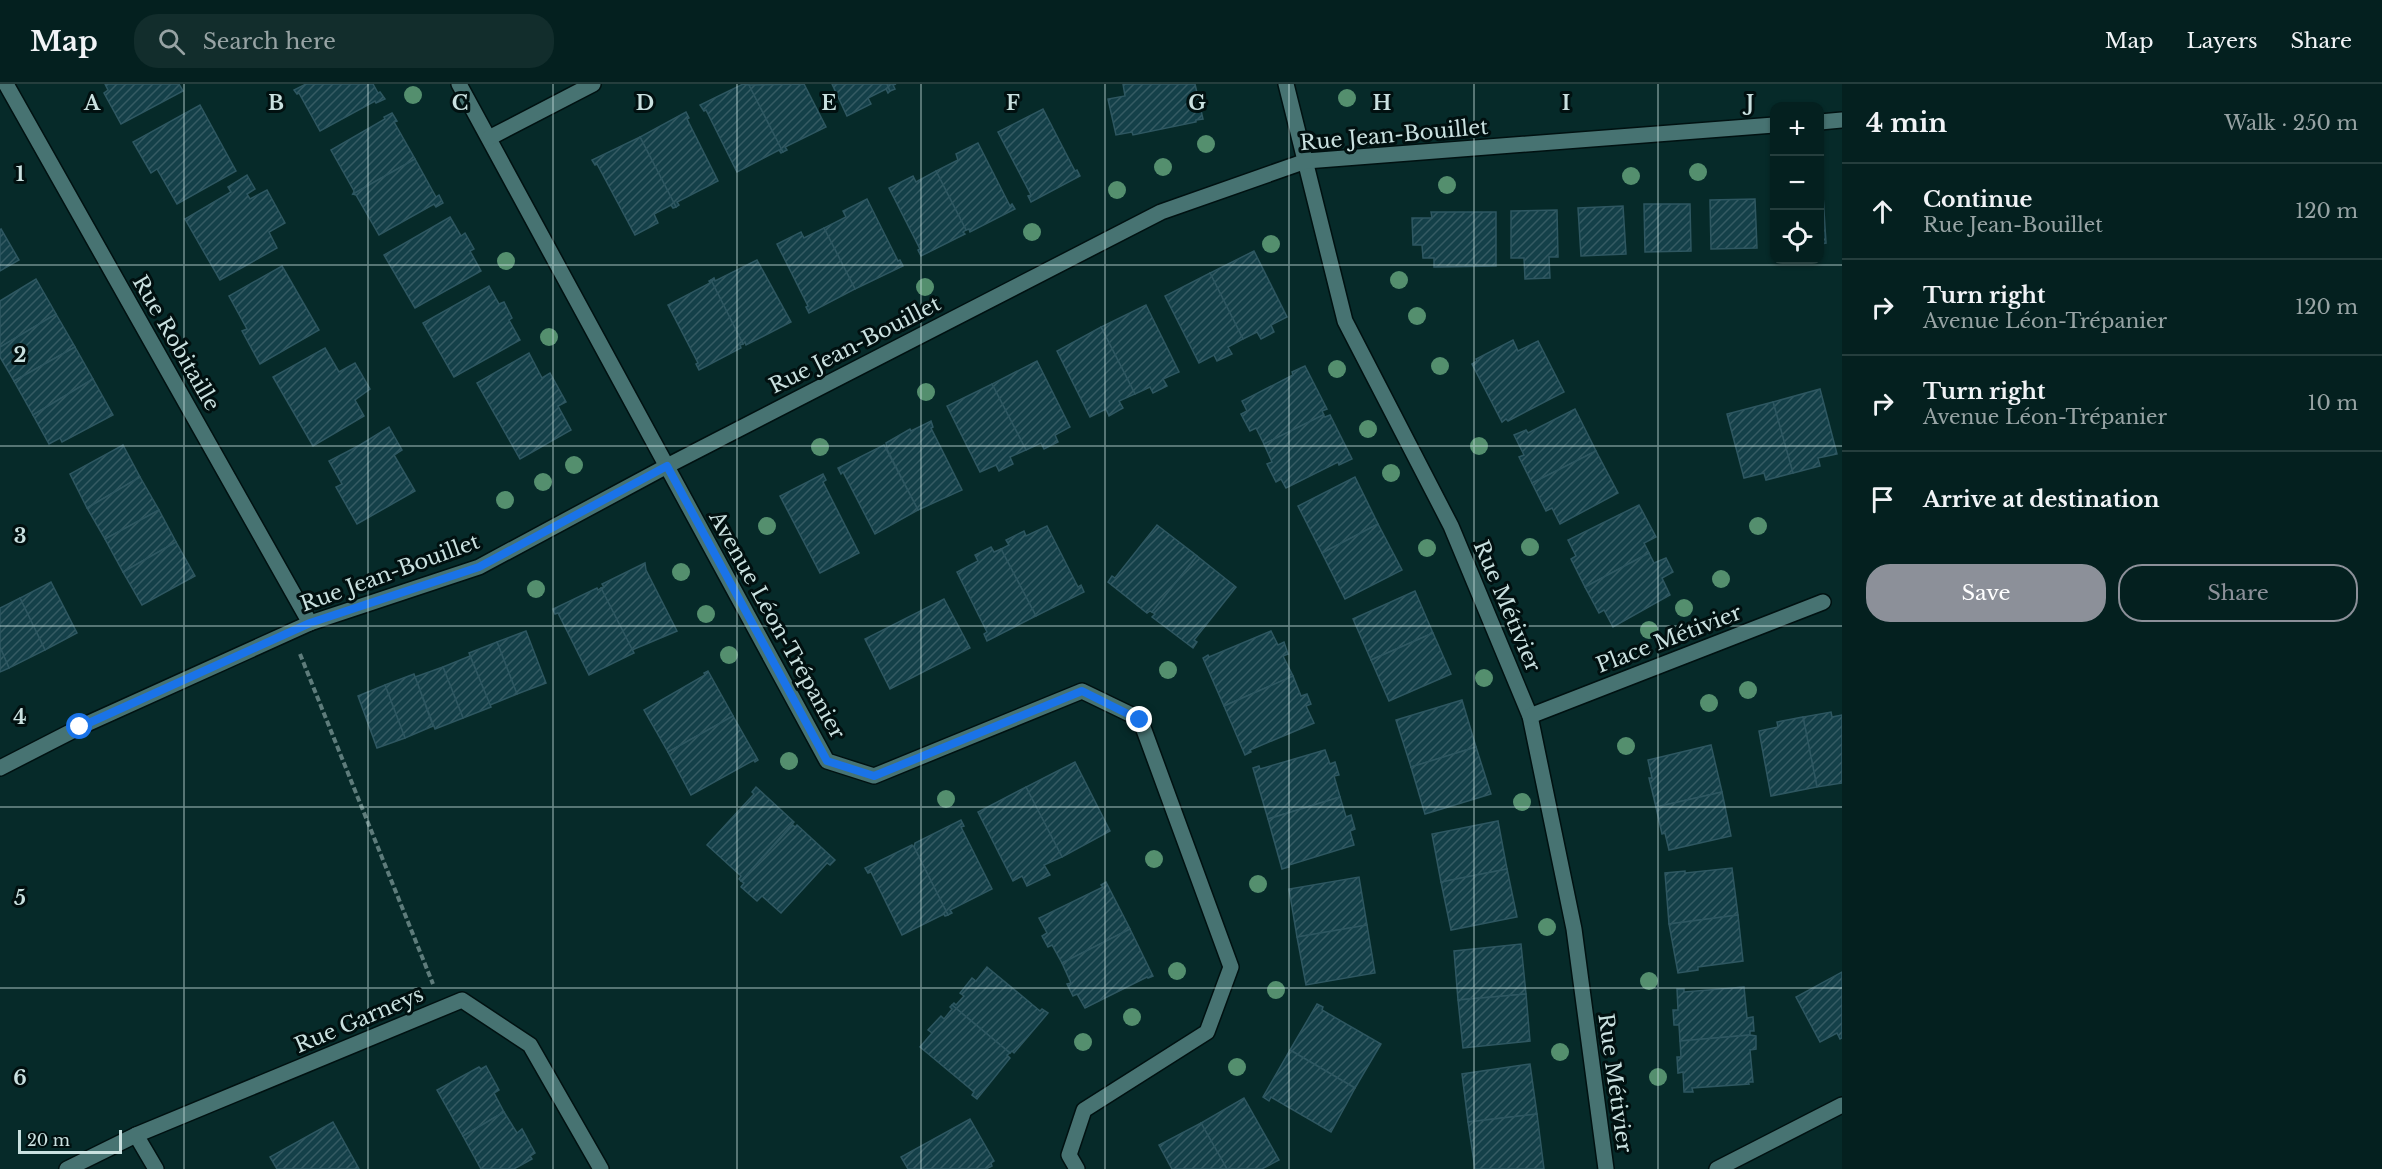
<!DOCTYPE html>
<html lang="en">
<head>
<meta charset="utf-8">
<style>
  :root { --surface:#04201f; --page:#122d2c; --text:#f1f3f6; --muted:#97a3a4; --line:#253e3d; --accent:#8c9099 }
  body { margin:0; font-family:"Libre Baskerville",serif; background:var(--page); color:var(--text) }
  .controls { position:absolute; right:18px; top:18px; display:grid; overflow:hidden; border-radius:12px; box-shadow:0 2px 4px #0004 }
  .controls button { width:54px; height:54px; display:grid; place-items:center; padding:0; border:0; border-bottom:2px solid var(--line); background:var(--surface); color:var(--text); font:30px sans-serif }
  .scale { position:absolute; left:18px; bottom:15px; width:104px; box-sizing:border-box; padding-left:6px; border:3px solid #cae1e0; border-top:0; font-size:16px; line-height:21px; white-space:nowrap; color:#cae1e0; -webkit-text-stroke:4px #011010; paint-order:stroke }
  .stop { position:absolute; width:18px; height:18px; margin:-14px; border:4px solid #1a73e8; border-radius:50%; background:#fff }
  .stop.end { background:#1a73e8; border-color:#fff; box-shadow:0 2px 6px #0008 }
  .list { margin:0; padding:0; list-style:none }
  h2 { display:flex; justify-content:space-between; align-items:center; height:78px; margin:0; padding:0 24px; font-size:26px }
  h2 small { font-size:20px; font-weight:400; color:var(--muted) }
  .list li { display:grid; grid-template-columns:39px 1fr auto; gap:18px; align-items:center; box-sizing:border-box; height:96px; padding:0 24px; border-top:2px solid var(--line) }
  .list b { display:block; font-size:22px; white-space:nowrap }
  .list p { margin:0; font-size:20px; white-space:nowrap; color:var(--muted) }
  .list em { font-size:20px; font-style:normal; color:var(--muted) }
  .actions { display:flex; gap:12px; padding:18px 24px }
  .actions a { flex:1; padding:14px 0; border:2px solid var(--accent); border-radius:24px; text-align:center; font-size:21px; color:var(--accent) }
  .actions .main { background:var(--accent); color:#fff }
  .icon { flex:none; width:33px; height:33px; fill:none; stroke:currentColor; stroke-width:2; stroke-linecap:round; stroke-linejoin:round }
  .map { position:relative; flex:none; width:1842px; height:1085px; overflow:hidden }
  header { display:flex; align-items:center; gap:36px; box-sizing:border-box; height:84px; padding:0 30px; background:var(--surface); border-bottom:2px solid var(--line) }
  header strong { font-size:28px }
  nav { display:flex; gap:33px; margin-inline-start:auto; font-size:21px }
  .search { width:420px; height:54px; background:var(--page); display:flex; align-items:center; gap:15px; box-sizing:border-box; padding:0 21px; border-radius:24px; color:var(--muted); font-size:22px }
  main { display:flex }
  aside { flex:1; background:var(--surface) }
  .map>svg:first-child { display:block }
</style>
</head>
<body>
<header>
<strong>Map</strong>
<div class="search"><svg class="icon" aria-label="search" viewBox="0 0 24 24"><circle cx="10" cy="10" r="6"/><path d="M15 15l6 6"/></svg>Search here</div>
<nav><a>Map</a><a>Layers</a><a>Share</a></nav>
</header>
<main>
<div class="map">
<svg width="1842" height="1085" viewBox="0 0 1842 1085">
  <defs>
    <pattern id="building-hatch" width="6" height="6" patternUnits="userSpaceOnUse" patternTransform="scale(1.5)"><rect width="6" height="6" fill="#144049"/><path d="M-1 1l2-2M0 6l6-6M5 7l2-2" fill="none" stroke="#355b63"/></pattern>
  </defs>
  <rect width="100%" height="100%" fill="#062a29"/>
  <g fill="url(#building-hatch)" stroke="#2e5761" stroke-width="1.5">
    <polygon points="105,0 179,0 183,7 121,40 104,9 108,6"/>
    <polygon points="306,0 373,0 378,9 380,8 385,15 376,19 375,17 320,47 299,9 297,10 294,6"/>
    <polygon points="743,0 749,1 783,68 781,69 779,66 737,88 706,26 704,27 700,21"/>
    <polygon points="804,0 826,43 785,63 787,66 783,68 749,1"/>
    <polygon points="832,0 887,0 890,7 888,9 886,5 868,14 871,20 847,32"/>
    <polygon points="887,0 896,0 893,1 895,5 890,7"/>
    <polygon points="1123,0 1195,0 1203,35 1196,36 1196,38 1133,51 1132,48 1116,51 1108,15 1125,12"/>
    <polygon points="200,21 236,87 177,120 157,85 151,89 133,58"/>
    <polygon points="1043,25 1075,87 1077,86 1080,92 1031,118 1028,112 1031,111 998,48"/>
    <polygon points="686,28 689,34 687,35 718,97 677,118 679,121 676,123 640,53"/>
    <polygon points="392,29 397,37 394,38 415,75 353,110 354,107 331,66 385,35 384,33"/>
    <polygon points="640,53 676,123 673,124 671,121 654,130 658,139 635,151 597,80 595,81 592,76"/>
    <polygon points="978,59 1010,122 1012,120 1015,125 970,148 969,145 966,146 936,87 958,76 956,70"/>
    <polygon points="415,75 436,113 439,111 443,119 436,123 434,120 379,151 356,111 353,110"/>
    <polygon points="936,87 966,146 963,148 965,150 921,172 918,166 920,165 889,104 913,92 916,98"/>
    <polygon points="247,91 255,105 247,110 250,115 267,106 285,139 269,148 277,164 220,196 185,135 231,108 228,103"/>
    <polygon points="1820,111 1823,111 1826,159 1820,160"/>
    <polygon points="867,115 898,177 900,176 903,182 855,205 824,144 846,133 843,127"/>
    <polygon points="1755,115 1757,164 1711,165 1710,116"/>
    <polygon points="1644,120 1690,120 1691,167 1645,168"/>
    <polygon points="1623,122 1626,170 1581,172 1578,124"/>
    <polygon points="1557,126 1558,173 1549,173 1550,194 1525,195 1524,174 1511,174 1511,127"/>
    <polygon points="1431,128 1496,128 1496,182 1434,183 1434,174 1423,174 1422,161 1413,161 1412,134 1432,134"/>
    <polygon points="450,133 461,152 465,149 474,165 470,167 481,187 415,224 384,171"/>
    <polygon points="824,144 855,205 809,229 806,223 808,222 777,160 801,148 804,154"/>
    <polygon points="1,145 19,176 0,187 0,146"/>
    <polygon points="1254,167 1287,233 1271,241 1274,248 1261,255 1257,248 1243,255 1210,189"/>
    <polygon points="757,176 791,238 746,261 745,258 743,260 711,196 714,194 715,197"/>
    <polygon points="282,182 319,246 260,280 242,247 247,245 229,212"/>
    <polygon points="1210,189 1243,255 1228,263 1232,270 1217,277 1214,271 1199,279 1165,212"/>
    <polygon points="36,195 56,230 0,263 0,217"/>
    <polygon points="711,196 743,260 740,261 741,264 699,286 696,280 698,279 668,221 710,199 709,197"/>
    <polygon points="489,202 499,220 504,218 512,234 509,236 520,256 454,293 423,239"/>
    <polygon points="1146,221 1179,288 1163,295 1167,302 1153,309 1150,303 1135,310 1101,243"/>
    <polygon points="56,230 75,263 14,297 0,273 0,263"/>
    <polygon points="1101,243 1135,310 1119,317 1123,324 1109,332 1106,325 1090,333 1057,267"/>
    <polygon points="1513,256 1518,267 1538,257 1564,308 1508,337 1506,335 1502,338 1472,280 1477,277 1476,275"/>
    <polygon points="75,263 93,295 33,331 14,297"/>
    <polygon points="325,264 339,288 355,279 370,305 355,316 364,332 313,362 273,293"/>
    <polygon points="529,269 542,294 550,289 566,318 558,322 571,346 520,375 477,299"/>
    <polygon points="1037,277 1070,343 1055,351 1058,358 1044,365 1041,359 1026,366 992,300"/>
    <polygon points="1305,282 1327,325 1322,327 1324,331 1264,360 1256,344 1250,347 1241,330 1247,327 1242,317 1293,291 1292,288"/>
    <polygon points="93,295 113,331 62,358 60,354 49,360 33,331"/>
    <polygon points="992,300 1026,366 1010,373 1013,380 999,387 996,381 980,388 947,322"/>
    <polygon points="1820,305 1837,370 1818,374 1820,382 1793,389 1773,318"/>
    <polygon points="1773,318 1793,389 1766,396 1764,389 1744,394 1727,330"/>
    <polygon points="1575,325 1596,367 1532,399 1519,373 1524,371 1514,351 1526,346 1528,349"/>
    <polygon points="1323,331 1325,333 1330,331 1352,375 1339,381 1338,378 1286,404 1281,395 1276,398 1267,380 1272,378 1264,360"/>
    <polygon points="931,337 933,343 931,344 962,406 918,426 887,365 886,359 910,345 911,347"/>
    <polygon points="389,343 402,366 394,371 415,407 357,440 336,403 342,400 329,377 360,361"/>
    <polygon points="123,361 140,393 87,424 70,390"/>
    <polygon points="884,361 918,426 875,450 843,388 841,390 838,384"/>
    <polygon points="1596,367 1618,409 1560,440 1552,424 1546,427 1532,399"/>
    <polygon points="823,390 826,396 823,398 859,469 820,489 780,412"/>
    <polygon points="140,393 159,426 105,455 87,424"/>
    <polygon points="1355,393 1378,440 1322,469 1298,422"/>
    <polygon points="1639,421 1656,453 1644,459 1649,469 1585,503 1571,475 1576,472 1568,456"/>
    <polygon points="159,426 176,458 123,488 105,455"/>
    <polygon points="1378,440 1402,486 1345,515 1322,469"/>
    <polygon points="1157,441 1197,472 1152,528 1150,527 1147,529 1108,498 1112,492 1115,494"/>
    <polygon points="1047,442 1078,503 1081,501 1084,508 1036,532 1001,465 1009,461 1006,456 1024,447 1026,452"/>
    <polygon points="176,458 195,492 142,521 123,488"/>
    <polygon points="991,463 994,468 1001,465 1036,532 987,557 984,550 987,548 957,488 978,477 975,471"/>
    <polygon points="1649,469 1654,479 1666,474 1673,488 1662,494 1670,511 1613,543 1604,526 1599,529 1585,503"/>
    <polygon points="1197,472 1236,503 1194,556 1197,558 1193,564 1152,533 1155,530 1152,528"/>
    <polygon points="645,479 646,486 677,547 632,566 601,504 604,503 602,500"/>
    <polygon points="51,498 77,549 45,566 20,514"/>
    <polygon points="597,504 598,506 601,504 634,569 589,591 558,529 555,530 553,525"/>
    <polygon points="1415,507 1433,549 1371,576 1353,535"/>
    <polygon points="20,514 45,566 9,584 0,563 0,524"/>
    <polygon points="944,515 970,564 890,605 865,555"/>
    <polygon points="526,547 546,599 517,610 497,558"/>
    <polygon points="1271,547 1278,561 1284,558 1288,570 1283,572 1293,592 1224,622 1203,574 1208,571 1209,573"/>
    <polygon points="1433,549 1451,590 1389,617 1371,576"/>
    <polygon points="497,558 517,610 490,621 469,569"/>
    <polygon points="0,563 9,584 0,588"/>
    <polygon points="470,572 491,623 463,634 443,583"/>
    <polygon points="443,583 463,634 435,645 415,593"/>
    <polygon points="708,587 733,632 668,668 644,626 705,591 704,589"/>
    <polygon points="414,590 433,642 405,654 385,601"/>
    <polygon points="1293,592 1301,612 1307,610 1311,620 1306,622 1314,639 1250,666 1251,668 1245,671 1224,622"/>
    <polygon points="385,601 405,654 377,664 358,612"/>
    <polygon points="1462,616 1476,663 1411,683 1396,636"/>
    <polygon points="1831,628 1832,633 1842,631 1842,699 1817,703 1803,633"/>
    <polygon points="733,632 758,676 755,678 754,676 691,711 668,668"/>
    <polygon points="1803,633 1817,703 1771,712 1759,647 1778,643 1777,638"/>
    <polygon points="1711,661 1722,708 1656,723 1649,694 1652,694 1648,676"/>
    <polygon points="1476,663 1491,710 1425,730 1411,683"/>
    <polygon points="1325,666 1330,680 1335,678 1339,691 1334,692 1340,713 1268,735 1253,684 1259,682 1260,685"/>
    <polygon points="1075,678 1110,747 1062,773 1026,703"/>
    <polygon points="756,703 794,738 741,797 739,795 741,792 707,761 754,710 752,708"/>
    <polygon points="1026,703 1062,773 1044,781 1050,791 1027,802 1022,792 1013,797 978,728"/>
    <polygon points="1722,708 1731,752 1669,766 1665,749 1662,750 1656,723"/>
    <polygon points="1340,713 1346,733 1351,731 1355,745 1350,747 1354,761 1289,781 1289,783 1282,785 1268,735"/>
    <polygon points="961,736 964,742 961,743 992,805 950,826 952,829 948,831 914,763 915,759"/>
    <polygon points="1498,737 1507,785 1441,798 1432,750"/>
    <polygon points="793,741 795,743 797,741 835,776 830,781 827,779 781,829 762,812 757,817 741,803 744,799 741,797"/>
    <polygon points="912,761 914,763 948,831 945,832 944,830 902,851 871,788 868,789 865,784"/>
    <polygon points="1732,784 1738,831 1669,840 1665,789 1685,787 1685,789"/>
    <polygon points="1507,785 1517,833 1451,846 1441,798"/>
    <polygon points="1359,793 1367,841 1297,853 1289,805"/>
    <polygon points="1106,798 1130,845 1062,879 1052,861 1048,863 1042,852 1047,849 1039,834 1103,803 1101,801"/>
    <polygon points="1738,831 1743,877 1698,883 1698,886 1678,889 1669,840"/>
    <polygon points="1367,841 1375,889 1306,901 1297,853"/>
    <polygon points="1130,845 1153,892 1148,894 1147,893 1085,924 1077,910 1073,912 1067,900 1071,899 1062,879"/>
    <polygon points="1521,860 1526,910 1458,916 1454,867"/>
    <polygon points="987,883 1040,927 1042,925 1048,929 1014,969 1012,967 1010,969 952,921 954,919 956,921 964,912 960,909 972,894 976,897"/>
    <polygon points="1842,888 1842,954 1840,955 1837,949 1820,958 1796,913"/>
    <polygon points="1744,903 1747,934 1753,933 1754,947 1750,947 1750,951 1680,957 1679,941 1674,941 1673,926 1678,926 1677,905 1684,905 1684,908"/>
    <polygon points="1526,910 1530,957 1463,964 1458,916"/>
    <polygon points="1317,920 1323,923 1322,926 1381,960 1355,1004 1290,966"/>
    <polygon points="952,921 1010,969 1007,971 1010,974 977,1015 972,1011 974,1008 920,963 932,949 928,946 941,932 944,935 952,925 950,923"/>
    <polygon points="1750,951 1756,952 1756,965 1750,966 1753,998 1748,998 1749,1000 1692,1004 1693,1008 1684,1008 1683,988 1678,989 1677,973 1681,973 1680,957"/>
    <polygon points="1290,966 1355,1004 1331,1048 1271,1013 1269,1017 1263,1013"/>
    <polygon points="1530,980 1537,1030 1468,1038 1462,990"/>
    <polygon points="486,982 499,1006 494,1009 504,1028 463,1052 437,1006 479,983 481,985"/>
    <polygon points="1244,1014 1279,1076 1262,1085 1227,1085 1201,1039"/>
    <polygon points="504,1028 517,1049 522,1045 535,1069 530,1072 532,1075 514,1085 481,1085 463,1052"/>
    <polygon points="1537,1030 1544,1085 1475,1085 1468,1038"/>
    <polygon points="970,1035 994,1077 991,1079 992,1082 986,1085 908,1085 901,1073"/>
    <polygon points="333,1038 359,1085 277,1085 270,1073"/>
    <polygon points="1201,1039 1227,1085 1172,1085 1159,1061"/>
  </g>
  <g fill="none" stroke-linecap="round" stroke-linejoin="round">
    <g stroke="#011" stroke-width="18">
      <g id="street">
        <polyline points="6,0 310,539"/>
        <polyline points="459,0 827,677 874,692 1082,607 1140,635 1231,883 1207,948 1084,1026 1069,1071 1077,1085"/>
        <polyline points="1286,0 1345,237 1451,442 1530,632 1574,845 1606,1085"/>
        <polyline points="1820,38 1842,36"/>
        <polyline points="489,54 593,0"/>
        <polyline points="1530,632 1823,518"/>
        <polyline points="0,684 80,643 310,539 479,483 667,382 1161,128 1306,77 1774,41"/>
        <polyline points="136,1051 156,1085"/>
        <polyline points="67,1085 136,1051 462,916 530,961 601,1085"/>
        <polyline points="1717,1085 1842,1021"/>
      </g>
    </g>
    <polyline stroke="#5e7c7b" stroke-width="4" stroke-dasharray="6 3" stroke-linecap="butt" points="300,570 433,900"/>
    <use href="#street" stroke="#477372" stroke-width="15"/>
  </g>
  <g fill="#548f6e">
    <circle cx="413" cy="11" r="9"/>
    <circle cx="1347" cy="14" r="9"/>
    <circle cx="1206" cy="60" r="9"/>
    <circle cx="1163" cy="83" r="9"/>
    <circle cx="1698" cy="88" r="9"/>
    <circle cx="1631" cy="92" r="9"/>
    <circle cx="1447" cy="101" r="9"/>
    <circle cx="1117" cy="106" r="9"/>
    <circle cx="1032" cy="148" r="9"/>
    <circle cx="1271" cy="160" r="9"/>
    <circle cx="506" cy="177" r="9"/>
    <circle cx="1399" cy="196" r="9"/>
    <circle cx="925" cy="203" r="9"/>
    <circle cx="1417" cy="232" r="9"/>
    <circle cx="549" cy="253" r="9"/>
    <circle cx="1440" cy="282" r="9"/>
    <circle cx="1337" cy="285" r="9"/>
    <circle cx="926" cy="308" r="9"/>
    <circle cx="1368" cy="345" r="9"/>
    <circle cx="1479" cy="362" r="9"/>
    <circle cx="820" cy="363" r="9"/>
    <circle cx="574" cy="381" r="9"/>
    <circle cx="1391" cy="389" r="9"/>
    <circle cx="543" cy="398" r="9"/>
    <circle cx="505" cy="416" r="9"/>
    <circle cx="767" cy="442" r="9"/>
    <circle cx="1758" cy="442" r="9"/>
    <circle cx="1530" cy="463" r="9"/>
    <circle cx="1427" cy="464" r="9"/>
    <circle cx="681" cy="488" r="9"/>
    <circle cx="1721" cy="495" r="9"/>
    <circle cx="536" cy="505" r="9"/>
    <circle cx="1684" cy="524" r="9"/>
    <circle cx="706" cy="530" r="9"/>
    <circle cx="1649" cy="546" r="9"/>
    <circle cx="729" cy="571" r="9"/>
    <circle cx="1168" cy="586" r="9"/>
    <circle cx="1484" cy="594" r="9"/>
    <circle cx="1748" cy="606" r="9"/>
    <circle cx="1709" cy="619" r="9"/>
    <circle cx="1626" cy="662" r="9"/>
    <circle cx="789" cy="677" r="9"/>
    <circle cx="946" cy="715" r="9"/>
    <circle cx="1522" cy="718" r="9"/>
    <circle cx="1154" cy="775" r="9"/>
    <circle cx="1258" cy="800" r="9"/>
    <circle cx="1547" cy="843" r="9"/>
    <circle cx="1177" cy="887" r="9"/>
    <circle cx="1649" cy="897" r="9"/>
    <circle cx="1276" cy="906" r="9"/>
    <circle cx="1132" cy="933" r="9"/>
    <circle cx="1083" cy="958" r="9"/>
    <circle cx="1560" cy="968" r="9"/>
    <circle cx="1237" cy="983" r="9"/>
    <circle cx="1658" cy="993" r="9"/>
  </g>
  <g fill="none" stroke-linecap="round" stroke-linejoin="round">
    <polyline stroke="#1a73e8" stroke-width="8" points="80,643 310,539 479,483 667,382 827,677 874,692 1082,607 1140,636"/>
  </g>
  <path fill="none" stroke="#cae1e0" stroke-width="1.5" stroke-opacity="0.55" d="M184,0V1085M368,0V1085M553,0V1085M737,0V1085M921,0V1085M1105,0V1085M1289,0V1085M1474,0V1085M1658,0V1085M0,181H1842M0,362H1842M0,542H1842M0,723H1842M0,904H1842"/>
  <g text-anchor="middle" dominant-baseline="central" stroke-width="6" stroke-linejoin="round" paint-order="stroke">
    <g font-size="21" fill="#cae1e0" stroke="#011010">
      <text transform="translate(1394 51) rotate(-5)">Rue Jean-Bouillet</text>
      <text transform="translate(176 259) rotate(60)">Rue Robitaille</text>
      <text transform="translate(855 261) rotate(-27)">Rue Jean-Bouillet</text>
      <text transform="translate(390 489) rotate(-20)">Rue Jean-Bouillet</text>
      <text transform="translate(1507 522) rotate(67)">Rue Métivier</text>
      <text transform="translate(777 541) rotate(61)">Avenue Léon-Trépanier</text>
      <text transform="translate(1669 555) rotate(-21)">Place Métivier</text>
      <text transform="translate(359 936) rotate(-23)">Rue Garneys</text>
      <text transform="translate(1615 999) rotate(82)">Rue Métivier</text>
    </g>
  </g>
  <g font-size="20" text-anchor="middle" font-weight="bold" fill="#cae1e0" stroke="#011010" stroke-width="6" stroke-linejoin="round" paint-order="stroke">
    <text x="92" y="26">A</text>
    <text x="276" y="26">B</text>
    <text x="460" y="26">C</text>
    <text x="645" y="26">D</text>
    <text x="829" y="26">E</text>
    <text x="1013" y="26">F</text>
    <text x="1197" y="26">G</text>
    <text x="1382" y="26">H</text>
    <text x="1566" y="26">I</text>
    <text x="1750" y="26">J</text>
    <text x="20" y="97">1</text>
    <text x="20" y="278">2</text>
    <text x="20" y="459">3</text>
    <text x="20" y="640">4</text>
    <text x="20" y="821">5</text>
    <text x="20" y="1001">6</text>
  </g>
</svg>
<div class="controls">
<button>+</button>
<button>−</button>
<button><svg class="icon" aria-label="locate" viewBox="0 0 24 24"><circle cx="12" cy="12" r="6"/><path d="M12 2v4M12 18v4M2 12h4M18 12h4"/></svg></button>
</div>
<div class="scale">20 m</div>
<div class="stop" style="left:80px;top:643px"></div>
<div class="stop end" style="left:1140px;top:636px"></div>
</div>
<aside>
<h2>4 min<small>Walk · 250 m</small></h2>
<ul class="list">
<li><svg class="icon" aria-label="ahead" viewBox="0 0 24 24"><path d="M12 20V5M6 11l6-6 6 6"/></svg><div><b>Continue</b><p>Rue Jean-Bouillet</p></div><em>120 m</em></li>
<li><svg class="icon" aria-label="right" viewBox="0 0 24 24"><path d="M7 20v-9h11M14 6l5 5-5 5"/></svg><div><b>Turn right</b><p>Avenue Léon-Trépanier</p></div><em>120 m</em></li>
<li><svg class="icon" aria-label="right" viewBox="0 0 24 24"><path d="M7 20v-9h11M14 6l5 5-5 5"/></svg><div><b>Turn right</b><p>Avenue Léon-Trépanier</p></div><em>10 m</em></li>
<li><svg class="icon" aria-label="arrive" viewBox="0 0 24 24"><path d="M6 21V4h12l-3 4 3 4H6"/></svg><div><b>Arrive at destination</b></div></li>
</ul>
<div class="actions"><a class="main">Save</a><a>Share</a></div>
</aside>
</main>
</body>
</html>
